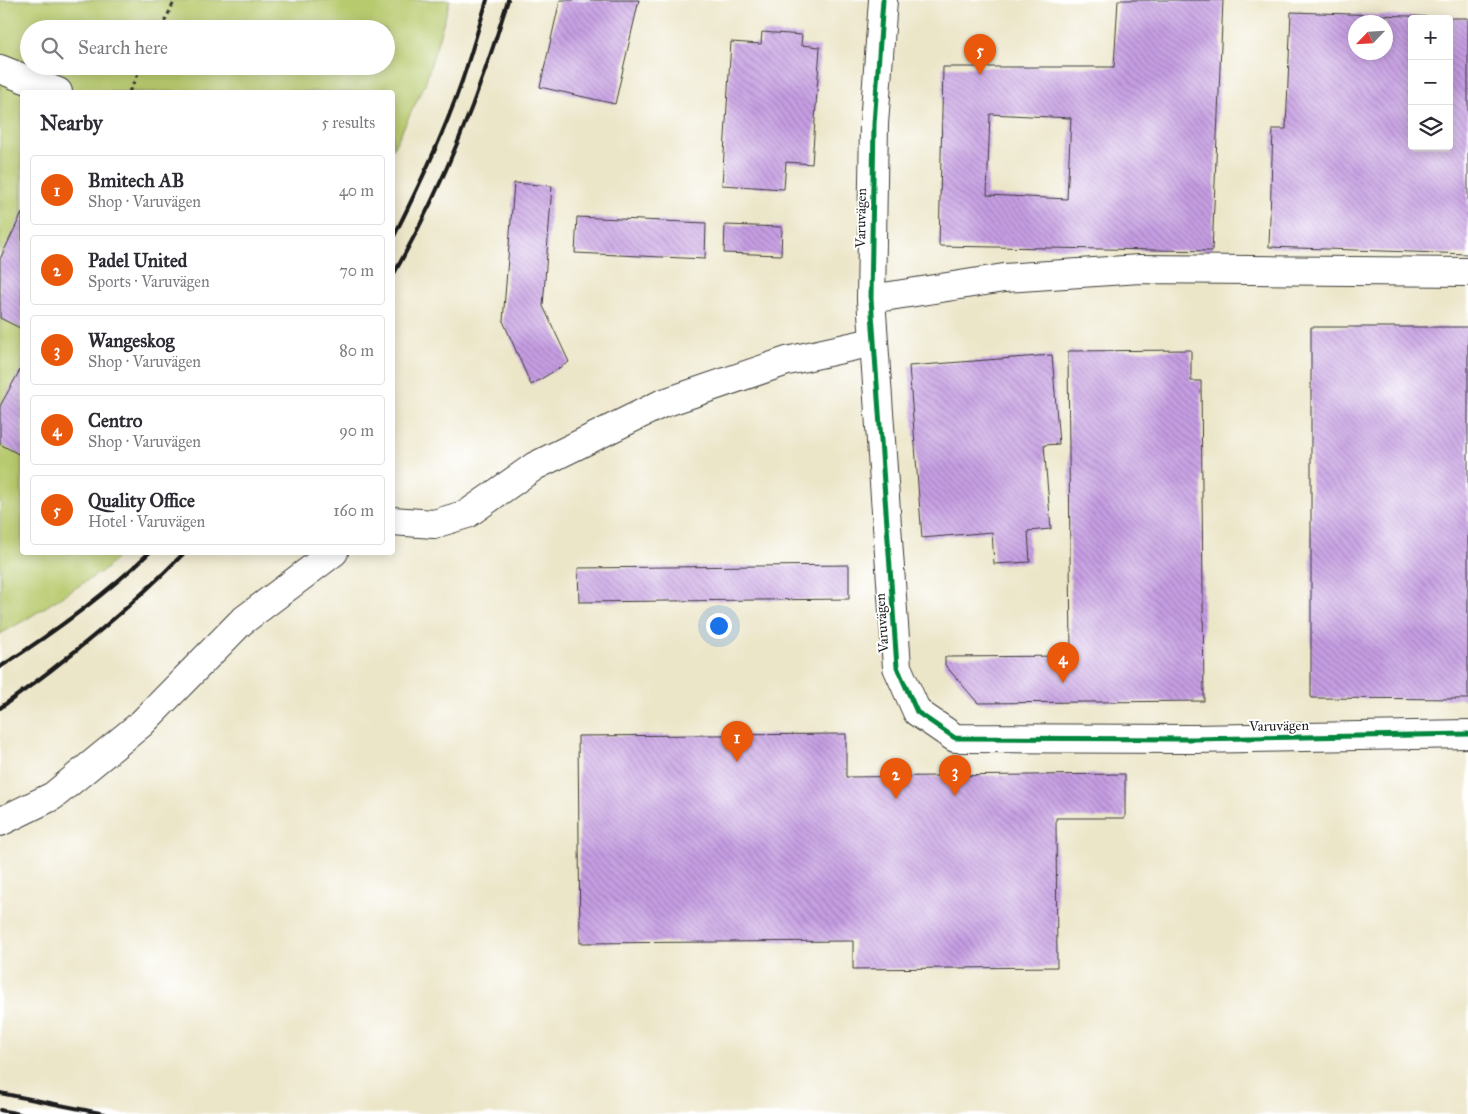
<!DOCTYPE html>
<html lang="en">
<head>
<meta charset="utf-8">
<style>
  :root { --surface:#fff; --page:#f2f2f3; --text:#2b2b33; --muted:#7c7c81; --line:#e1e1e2; --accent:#ea580c }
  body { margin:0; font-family:"IM FELL Great Primer",serif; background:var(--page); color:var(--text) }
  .controls { position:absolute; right:15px; top:15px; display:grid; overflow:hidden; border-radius:5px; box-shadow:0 2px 12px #0003 }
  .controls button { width:45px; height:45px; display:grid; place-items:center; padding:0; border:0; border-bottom:1px solid var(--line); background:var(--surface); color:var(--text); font:25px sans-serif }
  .compass { position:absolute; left:1348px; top:15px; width:45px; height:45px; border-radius:50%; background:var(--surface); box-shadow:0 2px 12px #0003; rotate:245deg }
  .you { position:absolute; left:718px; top:625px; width:18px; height:18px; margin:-12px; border:4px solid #fff; border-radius:50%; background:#1a73e8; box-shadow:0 0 0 8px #1a73e833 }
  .badge { display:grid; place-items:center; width:32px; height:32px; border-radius:50%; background:var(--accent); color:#fff; font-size:16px; font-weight:700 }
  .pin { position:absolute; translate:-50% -41px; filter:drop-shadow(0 1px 2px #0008) }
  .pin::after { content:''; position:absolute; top:26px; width:18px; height:15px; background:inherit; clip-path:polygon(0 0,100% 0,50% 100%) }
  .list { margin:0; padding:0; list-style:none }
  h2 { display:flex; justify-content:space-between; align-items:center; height:65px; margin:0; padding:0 20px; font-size:21px }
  h2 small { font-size:16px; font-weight:400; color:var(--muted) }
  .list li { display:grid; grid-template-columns:32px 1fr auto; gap:15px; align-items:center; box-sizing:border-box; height:70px; margin:0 10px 10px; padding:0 10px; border:1px solid var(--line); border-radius:5px }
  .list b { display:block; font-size:19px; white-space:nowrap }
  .list p { margin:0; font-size:16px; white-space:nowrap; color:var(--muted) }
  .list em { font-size:16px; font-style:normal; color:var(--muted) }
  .icon { flex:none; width:28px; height:28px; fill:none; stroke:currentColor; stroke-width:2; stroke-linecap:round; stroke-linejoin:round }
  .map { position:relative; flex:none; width:1468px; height:1114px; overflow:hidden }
  .search { position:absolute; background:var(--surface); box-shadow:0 2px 12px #0003; left:20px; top:20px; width:375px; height:55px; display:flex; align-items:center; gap:12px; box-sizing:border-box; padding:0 18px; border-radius:28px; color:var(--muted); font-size:19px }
  .panel { position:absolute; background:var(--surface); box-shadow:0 2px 12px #0003; left:20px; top:90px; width:375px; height:465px; border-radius:5px }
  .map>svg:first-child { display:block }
</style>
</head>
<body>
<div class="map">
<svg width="1468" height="1114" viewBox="0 0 1468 1114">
  <defs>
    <pattern id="building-back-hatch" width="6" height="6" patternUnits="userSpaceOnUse" patternTransform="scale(1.25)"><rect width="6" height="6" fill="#c69ee3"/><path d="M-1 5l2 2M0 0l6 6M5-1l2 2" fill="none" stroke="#a080b7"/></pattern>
  </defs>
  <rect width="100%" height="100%" fill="#fff"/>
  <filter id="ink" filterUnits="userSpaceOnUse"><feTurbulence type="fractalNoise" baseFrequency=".02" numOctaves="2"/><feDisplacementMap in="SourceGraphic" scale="10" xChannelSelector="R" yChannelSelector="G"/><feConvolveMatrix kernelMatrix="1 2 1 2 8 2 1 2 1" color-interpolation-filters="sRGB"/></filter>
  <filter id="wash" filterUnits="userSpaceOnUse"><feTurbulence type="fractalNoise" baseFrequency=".0096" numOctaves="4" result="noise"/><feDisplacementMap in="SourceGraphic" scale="20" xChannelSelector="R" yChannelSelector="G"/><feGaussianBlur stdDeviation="1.12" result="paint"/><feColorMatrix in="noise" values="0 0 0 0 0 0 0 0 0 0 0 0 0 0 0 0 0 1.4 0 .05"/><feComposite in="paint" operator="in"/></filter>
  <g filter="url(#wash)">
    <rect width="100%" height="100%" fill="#ece6c9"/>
    <path fill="#b8ca6e" stroke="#6a7345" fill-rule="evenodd" d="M0,0H450L425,84L393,149L392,92H22V552L120,553L107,568L25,620L0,634ZM29,29H386V66H29Z"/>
    <g id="blocks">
      <g fill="url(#building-back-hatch)" fill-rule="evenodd">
        <polygon points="560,0 639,0 615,104 540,87"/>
        <path d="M1118,0H1223L1212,251L939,246L943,67H1114ZM990,114L1071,118L1067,199L987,195Z"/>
        <path d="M1291,12L1437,17V19H1412V146H1449V18H1468V254L1269,247L1273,129H1286ZM1356,22H1386V52H1356Z"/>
        <polygon points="762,32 802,35 801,45 820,47 812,164 786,162 784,189 722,185 731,42 761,44"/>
        <polygon points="514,183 552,186 543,306 569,362 531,385 503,321"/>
        <polygon points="22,213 22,329 0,318 0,259"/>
        <polygon points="577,217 706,223 705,259 575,253"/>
        <polygon points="725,225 782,227 781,255 724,253"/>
        <polygon points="1311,327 1468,327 1468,699 1311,698"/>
        <polygon points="1191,350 1191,381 1201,381 1204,701 978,703 945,665 945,657 1071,656 1068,351"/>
        <polygon points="1052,355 1059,444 1044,445 1051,529 1028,531 1030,562 994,564 992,532 922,538 909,366"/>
        <polygon points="20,370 22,371 22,456 0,444 0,406"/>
        <polygon points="849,565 849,599 579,602 578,568"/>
        <polygon points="846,734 846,777 1125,774 1125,818 1056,818 1057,967 853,969 853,941 580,943 578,736"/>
      </g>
    </g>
  </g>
  <g filter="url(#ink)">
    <use href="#blocks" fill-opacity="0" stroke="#3b3a36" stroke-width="1"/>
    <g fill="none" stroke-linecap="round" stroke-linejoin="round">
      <g stroke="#3b3a36" stroke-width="30">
        <g id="minor">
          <polyline points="883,0 874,124 871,299 897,667 917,712 955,738 1193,739 1468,734"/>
          <polyline points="0,69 58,92"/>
          <polyline points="871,299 1004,278 1140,269 1468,272"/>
          <polyline points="392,521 434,524 467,514 535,466 661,404 787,361 873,342"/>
          <polyline points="0,822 53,796 141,724 241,622 334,552"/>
        </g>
      </g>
      <g stroke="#3b3a36" stroke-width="3" stroke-dasharray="4 4" stroke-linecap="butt">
        <polyline points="161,29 175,0"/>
        <polyline points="129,92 142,66"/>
      </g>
      <use href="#minor" stroke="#fff" stroke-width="28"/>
      <g stroke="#1c1c1c" stroke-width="4">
        <path d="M392,240C418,188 443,136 462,81C471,54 479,27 487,0"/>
        <path d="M392,277C442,190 479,96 508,0"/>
        <path d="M0,667C53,633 104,596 150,552"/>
        <path d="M0,708C66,661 128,610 185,552"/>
        <polyline points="0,1093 105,1114"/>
        <polyline points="0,1110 20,1114"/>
      </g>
      <g stroke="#fff" stroke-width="8">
        <polyline id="cycleway" points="883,0 874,124 871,299 897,667 917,712 955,738 1193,739 1468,734"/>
      </g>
      <use href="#cycleway" stroke="#00873e" stroke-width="5"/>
    </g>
  </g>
  <g text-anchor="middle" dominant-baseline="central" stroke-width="4" stroke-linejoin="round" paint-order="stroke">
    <g font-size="14" fill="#1c1c1c" stroke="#fff">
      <text transform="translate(861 218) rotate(-89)">Varuvägen</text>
      <text transform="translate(882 623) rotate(-94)">Varuvägen</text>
      <text transform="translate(1279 726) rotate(-1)">Varuvägen</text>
    </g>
  </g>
</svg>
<div class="controls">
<button>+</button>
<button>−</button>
<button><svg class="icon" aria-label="layers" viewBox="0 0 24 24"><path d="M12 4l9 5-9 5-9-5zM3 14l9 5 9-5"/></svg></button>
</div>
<svg class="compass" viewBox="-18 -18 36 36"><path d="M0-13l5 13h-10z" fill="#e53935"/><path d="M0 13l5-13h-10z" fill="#7c7c81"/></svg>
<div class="you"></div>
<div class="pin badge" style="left:737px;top:762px">1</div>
<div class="pin badge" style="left:896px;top:799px">2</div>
<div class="pin badge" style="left:955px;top:796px">3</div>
<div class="pin badge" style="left:1063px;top:683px">4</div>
<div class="pin badge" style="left:980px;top:75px">5</div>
<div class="search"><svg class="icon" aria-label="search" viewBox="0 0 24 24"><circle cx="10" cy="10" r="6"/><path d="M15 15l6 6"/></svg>Search here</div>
<section class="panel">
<h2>Nearby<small>5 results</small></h2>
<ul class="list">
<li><span class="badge">1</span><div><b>Bmitech AB</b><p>Shop · Varuvägen</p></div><em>40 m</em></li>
<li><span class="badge">2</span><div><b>Padel United</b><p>Sports · Varuvägen</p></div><em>70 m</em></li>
<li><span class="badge">3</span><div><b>Wangeskog</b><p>Shop · Varuvägen</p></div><em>80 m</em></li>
<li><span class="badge">4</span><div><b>Centro</b><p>Shop · Varuvägen</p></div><em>90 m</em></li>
<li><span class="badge">5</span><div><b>Quality Office</b><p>Hotel · Varuvägen</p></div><em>160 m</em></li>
</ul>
</section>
</div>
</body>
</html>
